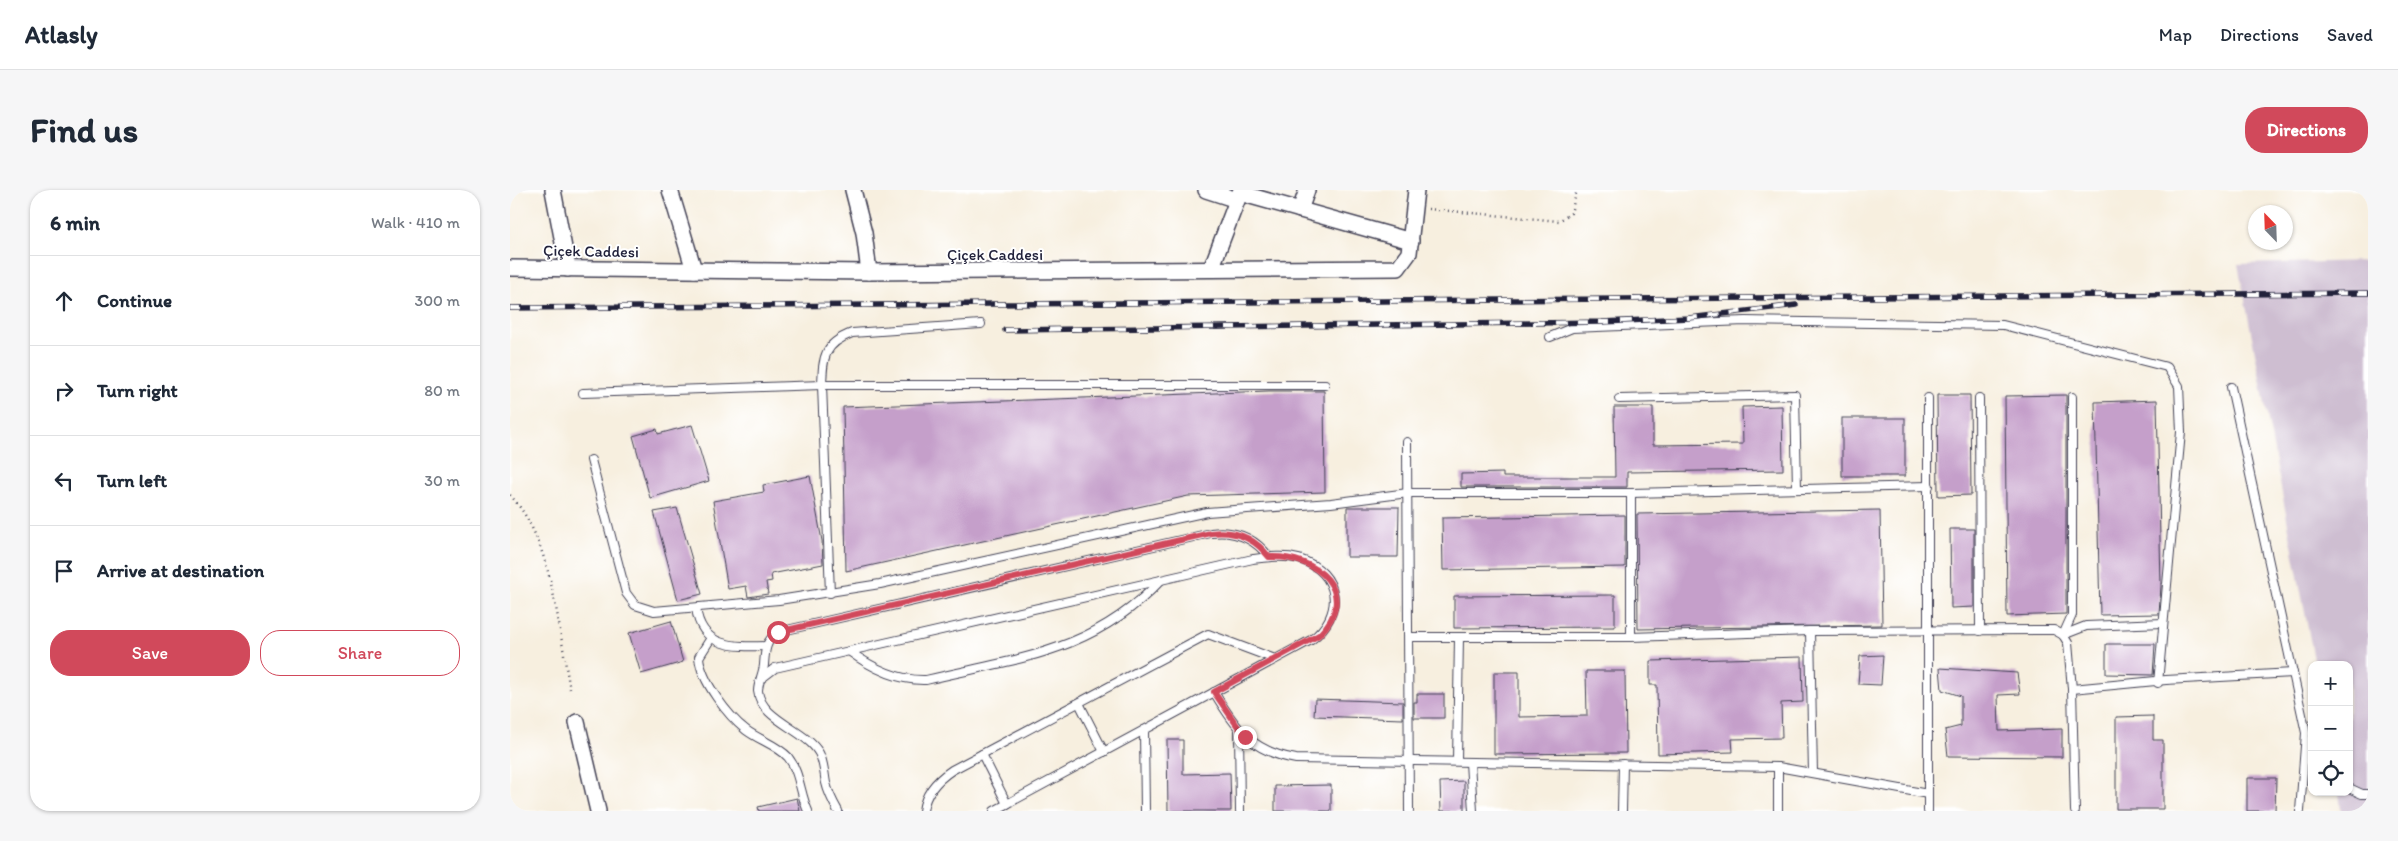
<!DOCTYPE html>
<html lang="en">
<head>
<meta charset="utf-8">
<style>
  :root { --surface:#fff; --page:#f6f6f7; --text:#1f2937; --muted:#747a83; --line:#e0e1e3; --accent:#d1495b }
  body { margin:0; font-family:Itim,sans-serif; background:var(--page); color:var(--text) }
  .controls { position:absolute; right:15px; bottom:15px; display:grid; overflow:hidden; border-radius:10px; box-shadow:0 1px 4px #0004 }
  .controls button { width:45px; height:45px; display:grid; place-items:center; padding:0; border:0; border-bottom:1px solid var(--line); background:var(--surface); color:var(--text); font:25px sans-serif }
  .compass { position:absolute; left:1738px; top:15px; width:45px; height:45px; border-radius:50%; background:var(--surface); box-shadow:0 1px 4px #0004; rotate:337deg }
  .stop { position:absolute; width:15px; height:15px; margin:-11px; border:4px solid #d1495b; border-radius:50%; background:#fff }
  .stop.end { background:#d1495b; border-color:#fff; box-shadow:0 1px 5px #0008 }
  .list { margin:0; padding:0; list-style:none }
  h2 { display:flex; justify-content:space-between; align-items:center; height:65px; margin:0; padding:0 20px; font-size:21px }
  h2 small { font-size:16px; font-weight:400; color:var(--muted) }
  .list li { display:grid; grid-template-columns:32px 1fr auto; gap:15px; align-items:center; box-sizing:border-box; height:90px; padding:0 20px; border-top:1px solid var(--line) }
  .list b { display:block; font-size:19px; white-space:nowrap }
  .list em { font-size:16px; font-style:normal; color:var(--muted) }
  .actions { display:flex; gap:10px; padding:15px 20px }
  .actions a { flex:1; padding:11px 0; border:1px solid var(--accent); border-radius:20px; text-align:center; font-size:18px; color:var(--accent) }
  .actions .main { background:var(--accent); color:#fff }
  .icon { flex:none; width:28px; height:28px; fill:none; stroke:currentColor; stroke-width:2; stroke-linecap:round; stroke-linejoin:round }
  .map { position:relative; flex:none; width:1858px; height:621px; overflow:hidden; border-radius:20px }
  header { display:flex; align-items:center; gap:30px; box-sizing:border-box; height:70px; padding:0 25px; background:var(--surface); border-bottom:1px solid var(--line) }
  header strong { font-size:24px }
  nav { display:flex; gap:28px; margin-inline-start:auto; font-size:18px }
  .intro { display:flex; align-items:center; justify-content:space-between; box-sizing:border-box; height:120px; padding:0 30px }
  h1 { margin:0; font-size:35px }
  .button { padding:12px 22px; border-radius:20px; background:var(--accent); color:#fff; font-size:18px; font-weight:700 }
  main { display:flex; gap:30px; padding:0 30px }
  aside { flex:1; background:var(--surface); border-radius:20px; box-shadow:0 1px 4px #0004 }
  .map>svg:first-child { display:block }
</style>
</head>
<body>
<header>
<strong>Atlasly</strong>
<nav><a>Map</a><a>Directions</a><a>Saved</a></nav>
</header>
<div class="intro"><h1>Find us</h1><a class="button">Directions</a></div>
<main>
<aside>
<h2>6 min<small>Walk · 410 m</small></h2>
<ul class="list">
<li><svg class="icon" aria-label="ahead" viewBox="0 0 24 24"><path d="M12 20V5M6 11l6-6 6 6"/></svg><div><b>Continue</b></div><em>300 m</em></li>
<li><svg class="icon" aria-label="right" viewBox="0 0 24 24"><path d="M7 20v-9h11M14 6l5 5-5 5"/></svg><div><b>Turn right</b></div><em>80 m</em></li>
<li><svg class="icon" aria-label="left" viewBox="0 0 24 24"><path d="M17 20v-9H6M10 6l-5 5 5 5"/></svg><div><b>Turn left</b></div><em>30 m</em></li>
<li><svg class="icon" aria-label="arrive" viewBox="0 0 24 24"><path d="M6 21V4h12l-3 4 3 4H6"/></svg><div><b>Arrive at destination</b></div></li>
</ul>
<div class="actions"><a class="main">Save</a><a>Share</a></div>
</aside>
<div class="map">
<svg width="1858" height="621" viewBox="0 0 1858 621">
  <rect width="100%" height="100%" fill="#fff"/>
  <filter id="ink" filterUnits="userSpaceOnUse"><feTurbulence type="fractalNoise" baseFrequency=".02" numOctaves="2"/><feDisplacementMap in="SourceGraphic" scale="10" xChannelSelector="R" yChannelSelector="G"/><feConvolveMatrix kernelMatrix="1 2 1 2 8 2 1 2 1" color-interpolation-filters="sRGB"/></filter>
  <filter id="wash" filterUnits="userSpaceOnUse"><feTurbulence type="fractalNoise" baseFrequency=".0096" numOctaves="4" result="noise"/><feDisplacementMap in="SourceGraphic" scale="20" xChannelSelector="R" yChannelSelector="G"/><feGaussianBlur stdDeviation="1.12" result="paint"/><feColorMatrix in="noise" values="0 0 0 0 0 0 0 0 0 0 0 0 0 0 0 0 0 1.4 0 .05"/><feComposite in="paint" operator="in"/></filter>
  <g filter="url(#wash)">
    <rect width="100%" height="100%" fill="#f7efdf"/>
    <polygon fill="#cebed1" points="1858,71 1858,621 1831,621 1829,602 1839,602 1839,475 1805,475 1728,74"/>
    <g id="blocks">
      <g fill="#c59fca">
        <polygon points="759,201 814,201 815,302 678,306 336,381 333,217"/>
        <polygon points="1427,205 1460,205 1461,305 1428,306"/>
        <polygon points="1556,205 1556,424 1497,426 1495,206"/>
        <polygon points="1647,210 1651,396 1649,424 1590,425 1585,212"/>
        <polygon points="1272,216 1273,280 1117,282 1117,297 951,297 951,284 993,283 993,287 1105,287 1104,217 1143,217 1143,255 1233,254 1232,217"/>
        <rect x="1332" y="228" width="63" height="58"/>
        <polygon points="182,235 199,291 140,308 123,246 147,239 148,244"/>
        <polygon points="300,286 312,351 313,374 261,384 262,391 256,392 258,404 238,407 236,396 218,399 203,311 254,302 253,295"/>
        <polygon points="837,317 889,317 888,367 837,367"/>
        <polygon points="167,318 192,404 168,410 144,322"/>
        <polygon points="1370,320 1372,435 1128,439 1127,324"/>
        <polygon points="1115,325 1115,377 933,380 932,328"/>
        <polygon points="1440,339 1464,339 1464,417 1441,418"/>
        <polygon points="1105,405 1105,437 944,438 944,406"/>
        <polygon points="161,431 173,472 131,484 119,443"/>
        <polygon points="1596,454 1645,454 1643,485 1596,484"/>
        <polygon points="1373,465 1371,495 1348,494 1350,466"/>
        <polygon points="1292,467 1293,512 1271,513 1272,548 1222,549 1223,562 1148,564 1147,495 1140,495 1140,471"/>
        <polygon points="1430,478 1507,483 1510,504 1488,505 1489,541 1552,539 1552,567 1438,566 1435,540 1451,536 1451,506 1432,500"/>
        <polygon points="1076,481 1115,481 1116,563 984,564 984,482 1009,482 1009,527 1077,526"/>
        <polygon points="907,504 934,504 934,528 904,528 904,512 907,512"/>
        <polygon points="805,509 893,512 893,529 804,526"/>
        <polygon points="1643,526 1643,550 1653,550 1653,619 1606,619 1606,527"/>
        <polygon points="657,550 673,550 673,584 720,583 721,621 658,621"/>
        <polygon points="1737,588 1766,588 1765,621 1737,621"/>
        <polygon points="954,591 954,621 931,621 930,592"/>
        <polygon points="821,595 821,621 765,621 765,596"/>
        <polygon points="287,608 290,621 249,621 248,617"/>
      </g>
    </g>
  </g>
  <g filter="url(#ink)">
    <use href="#blocks" fill-opacity="0" stroke="#424154" stroke-width="1"/>
    <g fill="none" stroke-linecap="round" stroke-linejoin="round">
      <g stroke="#424154" stroke-width="10">
        <g id="service">
          <polyline points="1040,147 1062,138 1235,131 1493,135 1657,177 1669,196 1671,242 1648,493"/>
          <polyline points="1721,197 1796,543 1790,621"/>
          <polyline points="73,203 312,195 815,195"/>
          <polyline points="1469,208 1470,441"/>
          <polyline points="1109,209 1285,205 1287,298"/>
          <polyline points="897,252 899,621"/>
          <polyline points="81,270 116,403 125,415 144,421 269,410 370,394 697,322 821,313 898,303 1121,303 1419,296"/>
          <path d="M320,403L312,195C313,168 313,154 342,143L471,134"/>
          <path d="M186,418C191,458 224,457 256,456"/>
          <polyline points="1300,441 1303,583"/>
          <polyline points="1553,445 1562,425 1562,207"/>
          <polyline points="1553,445 1576,436 1653,433"/>
          <polyline points="900,447 1121,447 1300,441 1544,440 1553,445 1558,453 1562,499 1565,621"/>
          <polyline points="1121,447 1121,303"/>
          <path d="M201,448L189,467C191,491 218,526 236,540C249,550 267,555 278,567C290,582 290,604 298,621"/>
          <path d="M339,461C362,478 387,491 416,490C508,468 583,463 651,390"/>
          <path d="M252,488L265,478L743,369C759,367 774,365 789,369C831,382 835,425 801,450L484,621"/>
          <polyline points="1562,499 1656,490 1783,483"/>
          <path d="M704,502C726,539 742,562 786,569L1268,577L1418,604"/>
          <polyline points="569,513 594,562"/>
          <polyline points="729,539 730,621"/>
          <polyline points="634,540 635,621"/>
          <polyline points="472,564 497,614"/>
          <polyline points="947,571 949,447"/>
          <polyline points="960,572 963,621"/>
          <polyline points="1839,598 1852,604 1858,604"/>
          <path d="M328,621C323,612 318,602 316,593C314,583 314,572 309,563C295,539 251,530 248,501C248,493 253,484 254,475C255,461 255,451 268,442L701,343C725,340 744,347 759,367"/>
          <path d="M413,621C415,603 427,590 442,580L698,444L765,469"/>
          <polyline points="1112,621 1113,574"/>
          <polyline points="1268,621 1268,577"/>
          <polyline points="1418,621 1418,208"/>
        </g>
      </g>
      <g stroke="#424154" stroke-width="18">
        <g id="minor">
          <polyline points="43,0 58,79"/>
          <polyline points="160,0 184,80"/>
          <polyline points="343,0 354,43 359,82"/>
          <polyline points="696,0 727,10"/>
          <polyline points="730,3 901,51"/>
          <polyline points="790,20 797,0"/>
          <polyline points="0,78 359,82 888,78 899,63 906,0"/>
          <polyline points="701,79 731,0"/>
          <polyline points="67,532 88,621"/>
        </g>
      </g>
      <g stroke="#424154" stroke-width="2.5" stroke-dasharray="1 4" stroke-linecap="butt">
        <polyline points="918,19 1049,31 1061,23 1067,0"/>
        <path d="M0,305C43,351 48,438 60,499"/>
      </g>
      <use href="#service" stroke="#fff" stroke-width="8"/>
      <use href="#minor" stroke="#fff" stroke-width="15"/>
      <g stroke="#22223b" stroke-width="5.5">
        <g id="rail">
          <polyline points="0,118 1858,103"/>
          <polyline points="495,140 1092,132 1179,128 1286,115"/>
        </g>
      </g>
      <use href="#rail" stroke="#fff" stroke-width="4" stroke-dasharray="11" stroke-linecap="butt"/>
    </g>
  </g>
  <g fill="none" stroke-linecap="round" stroke-linejoin="round" filter="url(#ink)">
    <path stroke="#d1495b" stroke-width="6" d="M268,442L701,343C725,340 744,347 759,367C807,365 851,403 809,445L704,502L735,547"/>
  </g>
  <g text-anchor="middle" dominant-baseline="central" stroke-width="4" stroke-linejoin="round" paint-order="stroke">
    <g font-size="16" fill="#22223b" stroke="#fff">
      <text transform="translate(81 61) rotate(1)">Çiçek Caddesi</text>
      <text x="485" y="64">Çiçek Caddesi</text>
    </g>
  </g>
</svg>
<div class="controls">
<button>+</button>
<button>−</button>
<button><svg class="icon" aria-label="locate" viewBox="0 0 24 24"><circle cx="12" cy="12" r="6"/><path d="M12 2v4M12 18v4M2 12h4M18 12h4"/></svg></button>
</div>
<svg class="compass" viewBox="-18 -18 36 36"><path d="M0-13l5 13h-10z" fill="#e53935"/><path d="M0 13l5-13h-10z" fill="#747a83"/></svg>
<div class="stop" style="left:268px;top:442px"></div>
<div class="stop end" style="left:735px;top:547px"></div>
</div>
</main>
</body>
</html>
